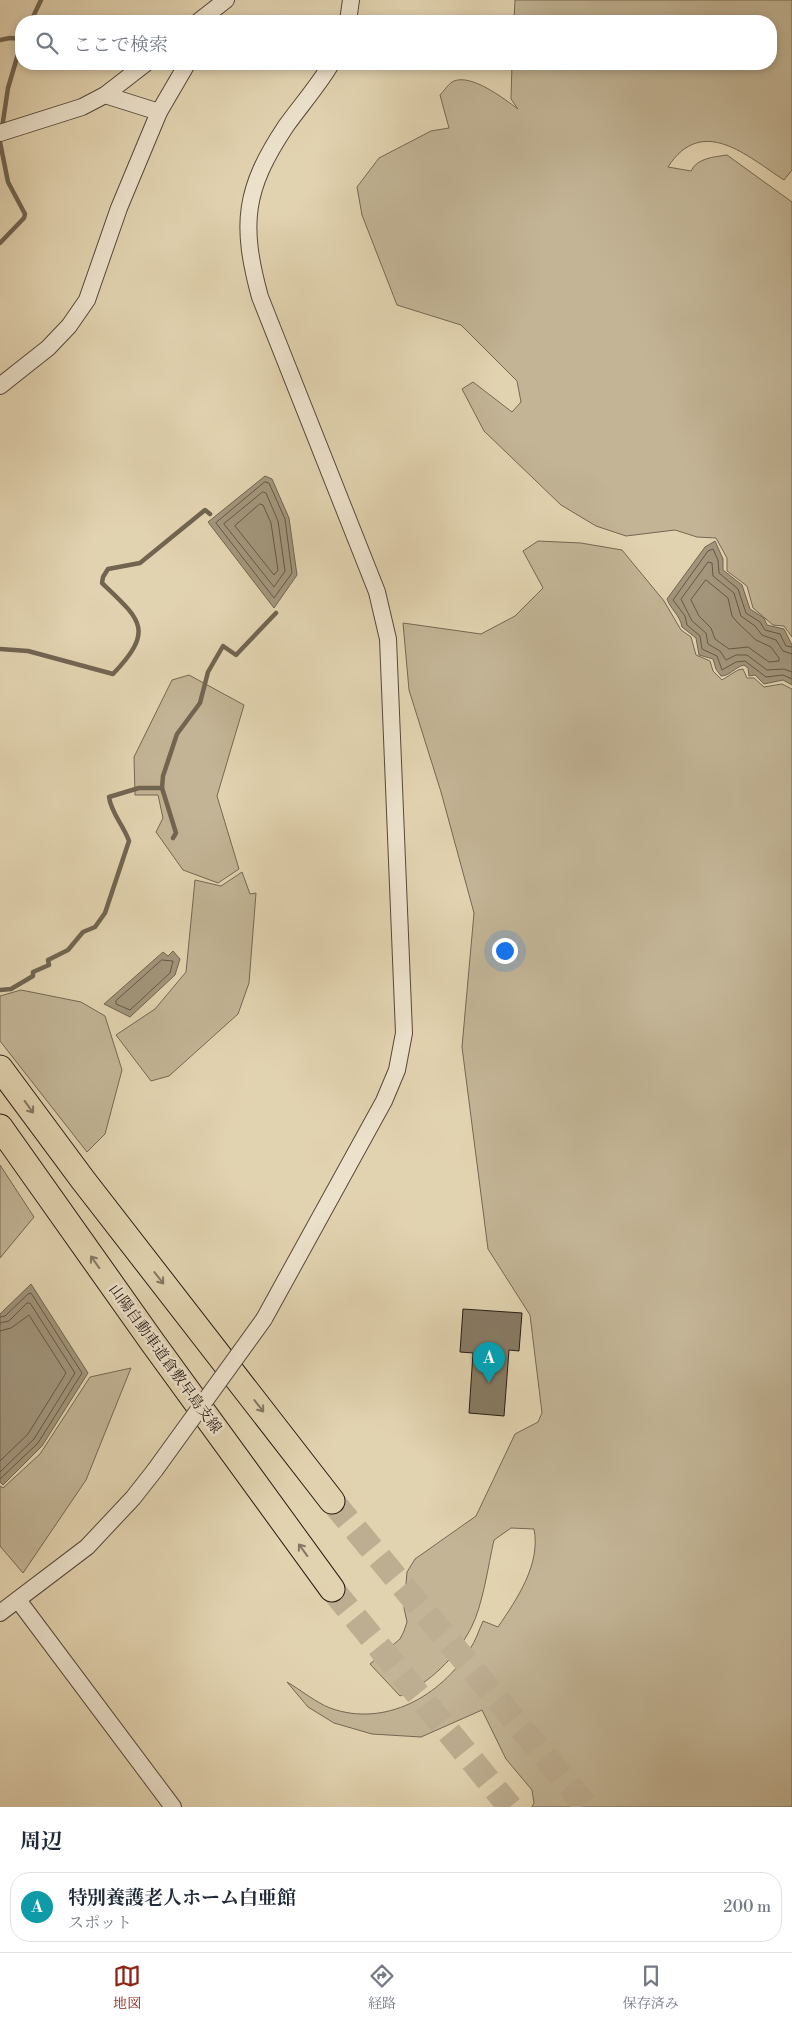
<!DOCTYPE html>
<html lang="ja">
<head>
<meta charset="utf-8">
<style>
  :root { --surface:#fff; --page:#f6f6f7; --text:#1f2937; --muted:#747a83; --line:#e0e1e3; --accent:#8f2418 }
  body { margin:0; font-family:"Libre Bodoni","Noto Serif JP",serif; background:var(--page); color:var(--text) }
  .you { position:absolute; left:504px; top:950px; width:18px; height:18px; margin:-12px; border:4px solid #fff; border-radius:50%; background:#1a73e8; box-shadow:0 0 0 8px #1a73e833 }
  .badge { display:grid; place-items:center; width:32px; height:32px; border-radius:50%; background:var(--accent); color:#fff; font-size:16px; font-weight:700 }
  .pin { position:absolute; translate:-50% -41px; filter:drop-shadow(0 1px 2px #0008) }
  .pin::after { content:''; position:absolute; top:26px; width:18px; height:15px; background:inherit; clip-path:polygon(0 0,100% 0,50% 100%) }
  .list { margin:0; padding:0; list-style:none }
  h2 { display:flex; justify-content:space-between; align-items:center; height:65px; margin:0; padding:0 20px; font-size:21px }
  h2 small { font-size:16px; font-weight:400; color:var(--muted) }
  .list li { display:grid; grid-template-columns:32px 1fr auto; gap:15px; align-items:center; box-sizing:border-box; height:70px; margin:0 10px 10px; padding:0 10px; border:1px solid var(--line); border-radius:20px }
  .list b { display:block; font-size:19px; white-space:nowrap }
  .list p { margin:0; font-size:16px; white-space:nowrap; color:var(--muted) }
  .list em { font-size:16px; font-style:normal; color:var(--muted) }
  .icon { flex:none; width:28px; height:28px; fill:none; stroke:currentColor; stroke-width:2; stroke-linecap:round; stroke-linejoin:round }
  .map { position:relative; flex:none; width:792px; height:1807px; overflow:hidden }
  .search { position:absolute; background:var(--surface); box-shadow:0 2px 8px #0003; left:15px; right:15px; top:15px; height:55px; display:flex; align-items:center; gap:12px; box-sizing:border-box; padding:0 18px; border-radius:20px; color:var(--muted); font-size:19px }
  .sheet { height:145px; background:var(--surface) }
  nav { display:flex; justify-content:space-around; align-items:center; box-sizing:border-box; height:70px; border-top:1px solid var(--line); background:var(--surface); font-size:14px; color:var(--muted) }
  nav a { display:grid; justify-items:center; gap:2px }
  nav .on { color:var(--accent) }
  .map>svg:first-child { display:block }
</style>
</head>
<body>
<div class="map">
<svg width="792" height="1807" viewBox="0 0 792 1807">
  <rect width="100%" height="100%" fill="#e2d3b0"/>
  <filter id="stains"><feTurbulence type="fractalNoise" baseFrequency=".004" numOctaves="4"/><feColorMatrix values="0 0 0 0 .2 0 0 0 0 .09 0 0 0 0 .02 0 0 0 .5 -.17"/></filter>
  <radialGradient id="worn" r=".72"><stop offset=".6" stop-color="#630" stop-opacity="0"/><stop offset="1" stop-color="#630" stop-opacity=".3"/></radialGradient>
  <g fill="#c2b495" stroke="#746854">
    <path d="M515,0H792V170L784,180C747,156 702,114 668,167L691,171C697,158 714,157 727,155L792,202V637L784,626L773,625L753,608L747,586L727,571V558L716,538L697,537L675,530L626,536L596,526L561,505L484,431L462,389L473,382L512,412L521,402L517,381L461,325L397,305L362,215L357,187L379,158L431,131L449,128L440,95C444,91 449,83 454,81C472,74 503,98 518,109L511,99L512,64H771V21H514Z"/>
    <path d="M538,541L581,543L622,550L664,601L681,630L691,637L696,655L710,661L713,671L722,680L738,670L743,669L747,678H754L764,687L782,684L792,689V1807H532L534,1803L532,1790L506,1759L482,1710L421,1737L372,1734L334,1723L308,1707L287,1682C301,1690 315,1702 330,1708C385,1728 441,1696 470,1649C476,1640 479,1630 483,1621L498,1627C517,1599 541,1564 534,1529L511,1528L494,1540C488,1566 483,1605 471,1628C456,1657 430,1683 400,1696L370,1664L400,1639L404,1631L407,1622L404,1608L407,1572L415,1559L476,1516L515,1434L538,1422L542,1413L530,1315L488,1249L462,1047L474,913L441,792L409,690L403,623L481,634L515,616L543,588L523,551Z"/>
    <polygon points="189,675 244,705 217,796 239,869 218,883 183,870 156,832 163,818 158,795 135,795 134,757 172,680"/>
    <polygon points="242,872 250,894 256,893 249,983 238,1014 169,1076 151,1081 116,1035 155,1009 186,972 195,880 221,886"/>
    <polygon points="21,990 81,1002 105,1016 122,1070 105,1134 87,1152 0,1041 0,996"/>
    <polygon points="0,1165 34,1217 0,1258"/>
    <polygon points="131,1368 86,1480 23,1573 0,1546 0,1486 3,1488 40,1454 90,1377"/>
  </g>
  <g fill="#a2957b" stroke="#716551">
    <polygon points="265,476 272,479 289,518 297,575 274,608 208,522"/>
    <path d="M715,541L723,559V570L742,585L750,609L764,618L767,625L784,629L792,645V685L783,680L764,684L755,675L749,676L748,668L744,665C735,667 730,676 721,676L716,669L713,659L699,655L696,638L682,627C680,615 671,610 667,599L705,547Z"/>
    <polygon points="173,951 180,959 175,975 130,1017 104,1004 163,952 168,956"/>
    <polygon points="31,1284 88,1373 42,1446 3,1485 0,1482 0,1314"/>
  </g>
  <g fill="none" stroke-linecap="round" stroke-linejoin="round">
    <g stroke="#645847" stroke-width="1">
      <polygon points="265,482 269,483 285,519 292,573 274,598 216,523"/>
      <polygon points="263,492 266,493 278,521 285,571 274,587 224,524"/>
      <polygon points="260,504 263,505 271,523 278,570 274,575 235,526"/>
      <polygon points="706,580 728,598 732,616 737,622 756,640 771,647 779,658 779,661 769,662 748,647 729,649 715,639 711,628 699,616 691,600"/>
      <polyline points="792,647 786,646 780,634 765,630 760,622 746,613 738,589 719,573 718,560 713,549 708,551 673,600 685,616 687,625 700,636 702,649 717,656 722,670 736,662 745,661 766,677 783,675 792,679"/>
      <polyline points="792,654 783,651 776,640 762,635 755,626 741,616 734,593 713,576 712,563 708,562 681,599 692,621 706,633 708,644 720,651 726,660 736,655 747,655 767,670 784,669 792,672"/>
      <polygon points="162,960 173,961 170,973 130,1010 116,1004 116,1001"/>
      <polyline points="0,1317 5,1316 28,1294 31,1293 82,1373 38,1443 0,1479"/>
      <polyline points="0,1323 9,1321 27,1303 30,1303 75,1373 34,1439 0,1472"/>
      <polyline points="0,1331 11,1328 29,1315 66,1373 28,1434 0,1461"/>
    </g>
    <g stroke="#716551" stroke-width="4.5">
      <polyline points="31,21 41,0"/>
      <polyline points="0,40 10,38 21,39"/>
      <polyline points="2,128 8,88 21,44"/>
      <polyline points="0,142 8,182 25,214 24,218 0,243"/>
      <path d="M0,649L28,651L113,674C155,630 141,620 102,583L103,577L108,569L140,563L205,510L210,514"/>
      <polyline points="173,838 176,833 162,788 163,776 177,734 200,703 208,672 223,646 236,655 276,613"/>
      <path d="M0,990L11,989L33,976V972L49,965L48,960L68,950L83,932L95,927L105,913L129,841C124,826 111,813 109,797L139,788H162"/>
    </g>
  </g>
  <polygon fill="#887b65" stroke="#271c13" points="463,1309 522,1313 519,1351 509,1350 504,1416 469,1413 473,1353 460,1352"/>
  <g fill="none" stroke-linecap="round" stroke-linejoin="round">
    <g stroke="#bdae91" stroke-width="25" stroke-dasharray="25 12" stroke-linecap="butt">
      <polyline points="332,1501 587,1807"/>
      <polyline points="332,1589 510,1807"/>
    </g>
    <g stroke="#564a3a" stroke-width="18">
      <g id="minor">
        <polyline points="199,21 226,0"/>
        <polyline points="348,21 351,0"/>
        <polyline points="105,95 159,112"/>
        <polyline points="0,133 82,107 105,95 145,64"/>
        <polyline points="0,386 48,348 69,326 87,300 119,208 159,112 187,64"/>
        <path d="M264,1319L384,1101L397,1070L404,1033L388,639L377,592L260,297C240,224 244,189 286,126C301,105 318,86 331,64"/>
        <polyline points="18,1600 173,1807"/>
        <polyline points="0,1613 87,1547 133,1498 155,1470"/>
      </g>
    </g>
    <g stroke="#271c13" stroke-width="27">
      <g id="highway">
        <polyline points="0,1068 83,1180 332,1501"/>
        <polyline points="0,1127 153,1343 332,1589"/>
      </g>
    </g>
    <use href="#minor" stroke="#ece2cc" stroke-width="16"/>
    <use href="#highway" stroke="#e2d3b0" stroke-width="25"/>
    <g stroke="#564a3a" stroke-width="18" stroke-linecap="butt">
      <polyline id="minor-bridge" points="155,1470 264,1319"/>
    </g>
    <use href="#minor-bridge" stroke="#ece2cc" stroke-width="16"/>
  </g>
  <defs><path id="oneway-shaft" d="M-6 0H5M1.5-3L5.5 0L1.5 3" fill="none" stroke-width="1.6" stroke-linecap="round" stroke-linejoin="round" transform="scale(1.25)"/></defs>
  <g stroke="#847862">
    <use href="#oneway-shaft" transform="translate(29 1107) rotate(54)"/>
    <use href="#oneway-shaft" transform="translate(95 1262) rotate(-126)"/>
    <use href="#oneway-shaft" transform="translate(159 1278) rotate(52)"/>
    <use href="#oneway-shaft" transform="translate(259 1406) rotate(52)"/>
    <use href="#oneway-shaft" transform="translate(303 1550) rotate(-126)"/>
  </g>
  <g text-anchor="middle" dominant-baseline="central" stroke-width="5" stroke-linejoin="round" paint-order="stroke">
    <g font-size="15" fill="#271c13" stroke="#ece2cc">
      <text transform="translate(165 1359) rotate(54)">山陽自動車道倉敷早島支線</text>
    </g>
  </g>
  <rect width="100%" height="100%" filter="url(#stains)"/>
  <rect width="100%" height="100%" fill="url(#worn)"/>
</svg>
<div class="you"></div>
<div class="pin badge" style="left:489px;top:1383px;background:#0f9aa8">A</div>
<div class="search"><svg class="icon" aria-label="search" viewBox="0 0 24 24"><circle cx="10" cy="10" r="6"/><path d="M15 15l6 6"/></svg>ここで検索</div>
</div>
<section class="sheet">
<h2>周辺<small></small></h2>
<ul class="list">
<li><span class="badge" style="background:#0f9aa8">A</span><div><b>特別養護老人ホーム白亜館</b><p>スポット</p></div><em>200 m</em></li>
</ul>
</section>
<nav>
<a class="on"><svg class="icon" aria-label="map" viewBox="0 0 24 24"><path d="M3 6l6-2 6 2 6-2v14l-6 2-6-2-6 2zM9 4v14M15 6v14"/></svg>地図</a>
<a><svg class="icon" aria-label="directions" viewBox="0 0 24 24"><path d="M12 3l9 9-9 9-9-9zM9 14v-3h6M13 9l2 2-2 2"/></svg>経路</a>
<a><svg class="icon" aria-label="saved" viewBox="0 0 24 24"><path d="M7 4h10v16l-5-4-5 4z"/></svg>保存済み</a>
</nav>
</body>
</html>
